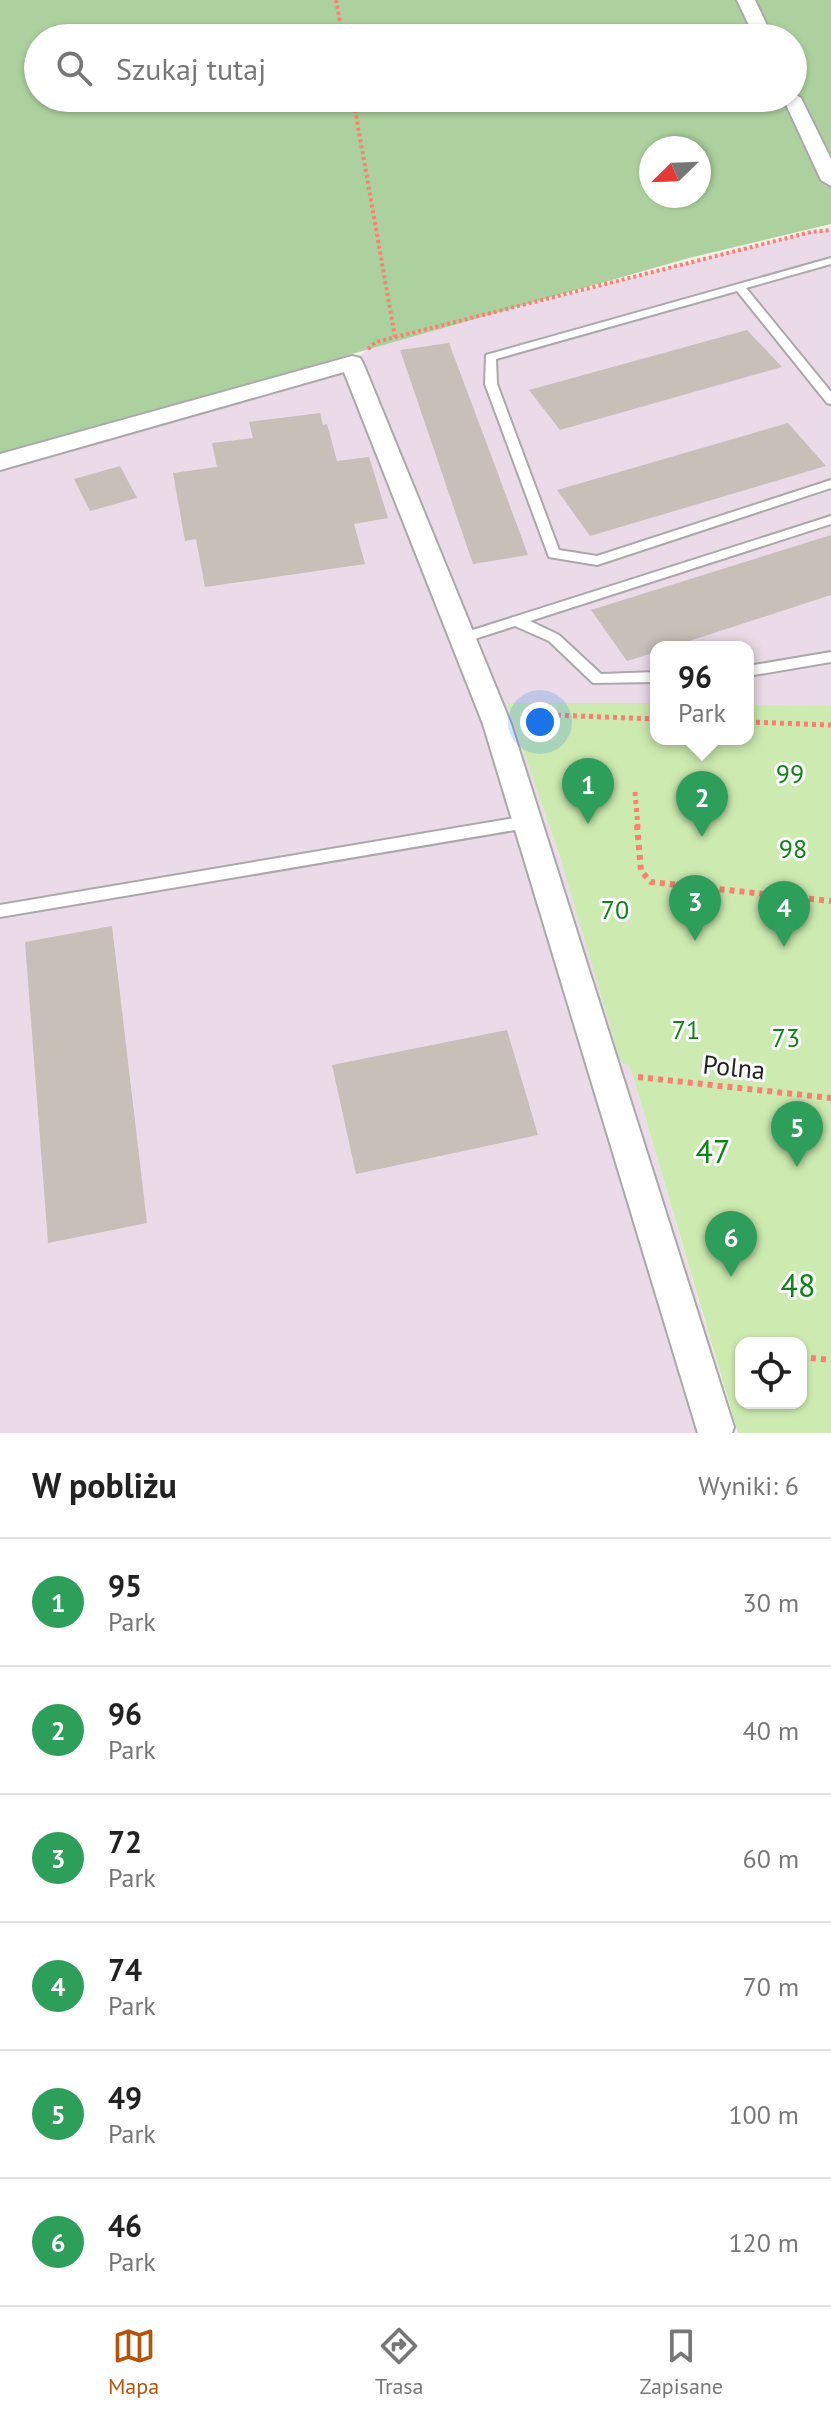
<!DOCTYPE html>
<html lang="pl">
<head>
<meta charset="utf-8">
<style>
  :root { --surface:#fff; --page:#f6f6f6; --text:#222; --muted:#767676; --line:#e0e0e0; --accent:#b45309 }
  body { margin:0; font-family:"PT Sans",sans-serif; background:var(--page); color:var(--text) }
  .controls { position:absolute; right:24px; bottom:24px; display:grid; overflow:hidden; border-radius:16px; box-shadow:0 2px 6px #0004 }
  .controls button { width:72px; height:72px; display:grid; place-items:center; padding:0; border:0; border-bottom:2px solid var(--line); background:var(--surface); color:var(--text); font:40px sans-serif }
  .compass { position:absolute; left:639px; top:136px; width:72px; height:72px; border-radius:50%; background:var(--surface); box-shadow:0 2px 6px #0004; rotate:247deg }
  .you { position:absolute; left:540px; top:722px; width:28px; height:28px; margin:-20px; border:6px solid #fff; border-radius:50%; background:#1a73e8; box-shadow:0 0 0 12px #1a73e833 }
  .badge { display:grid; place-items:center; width:52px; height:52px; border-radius:50%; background:var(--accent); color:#fff; font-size:26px; font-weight:700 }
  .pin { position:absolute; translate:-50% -66px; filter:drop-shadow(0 2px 4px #0008) }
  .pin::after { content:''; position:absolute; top:42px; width:28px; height:24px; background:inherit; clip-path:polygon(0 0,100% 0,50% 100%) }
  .popup { position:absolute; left:650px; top:641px; width:104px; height:104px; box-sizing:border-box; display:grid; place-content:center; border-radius:16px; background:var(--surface); filter:drop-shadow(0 2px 6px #0005); font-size:26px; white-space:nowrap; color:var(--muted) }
  .popup b { font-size:30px; color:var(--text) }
  .popup::after { content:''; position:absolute; left:50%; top:100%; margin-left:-16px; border:16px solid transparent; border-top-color:var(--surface) }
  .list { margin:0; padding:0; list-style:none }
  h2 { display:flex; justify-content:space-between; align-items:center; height:104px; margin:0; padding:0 32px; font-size:34px }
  h2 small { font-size:26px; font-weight:400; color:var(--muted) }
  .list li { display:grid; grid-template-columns:52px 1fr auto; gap:24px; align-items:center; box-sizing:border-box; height:128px; padding:0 32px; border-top:2px solid var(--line) }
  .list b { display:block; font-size:30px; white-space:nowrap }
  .list p { margin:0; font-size:26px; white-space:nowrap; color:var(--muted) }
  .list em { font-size:26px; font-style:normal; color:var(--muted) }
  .icon { flex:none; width:44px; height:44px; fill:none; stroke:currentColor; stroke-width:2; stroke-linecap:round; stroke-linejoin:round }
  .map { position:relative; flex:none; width:831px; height:1433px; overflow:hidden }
  .search { position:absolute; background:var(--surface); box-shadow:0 2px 6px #0004; left:24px; right:24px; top:24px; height:88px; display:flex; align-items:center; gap:20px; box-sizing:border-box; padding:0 28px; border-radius:44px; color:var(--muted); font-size:30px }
  .sheet { height:872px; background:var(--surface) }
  nav { display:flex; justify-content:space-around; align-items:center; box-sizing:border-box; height:112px; border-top:2px solid var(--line); background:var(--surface); font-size:22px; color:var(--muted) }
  nav a { display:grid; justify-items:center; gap:4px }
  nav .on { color:var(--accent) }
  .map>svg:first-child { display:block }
</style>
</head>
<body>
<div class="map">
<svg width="831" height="1433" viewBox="0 0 831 1433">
  <rect width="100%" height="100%" fill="#f2efe9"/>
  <polygon fill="#ebdbe8" points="831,230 831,707 748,706 748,647 656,647 656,705 508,703 633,1076 733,1419 707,1433 0,1433 0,462 352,363 376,342 811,232"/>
  <path fill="#cdebb0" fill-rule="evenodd" d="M507,703H656V739H748V705L831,706V1433H738L633,1076L629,1065L621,1063L560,857ZM741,1343H801V1403H741Z"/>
  <path fill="#add19e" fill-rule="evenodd" d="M0,0H831V224L689,258L0,454ZM38,38H793V98H38ZM651,148H699V196H651Z"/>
  <g fill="#c7bfb8">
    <polygon points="747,330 782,367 560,430 529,390"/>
    <polygon points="449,343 497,471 528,555 473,564 400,350"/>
    <polygon points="320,413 323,425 327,424 337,461 369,457 388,518 354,524 365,564 205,587 196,539 185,541 173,473 217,467 212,443 253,438 249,422"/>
    <polygon points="788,423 826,466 590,536 557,490"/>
    <polygon points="120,466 137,498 90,511 74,479"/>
    <polygon points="831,535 831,595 671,647 656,647 656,652 627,661 591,610"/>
    <polygon points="112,926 147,1223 48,1243 25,942"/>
    <polygon points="507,1030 538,1135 356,1174 332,1065"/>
  </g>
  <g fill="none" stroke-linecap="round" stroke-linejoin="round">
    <g stroke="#a9a9a9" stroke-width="4">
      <g id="lane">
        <polygon points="831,258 831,264 746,288 831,392 831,404 827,403 737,291 496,359 497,384 559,550 597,556 831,480 831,488 597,565 549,557 485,384 486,355"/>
        <polygon points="831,516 831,524 530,621 559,635 601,674 656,672 656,682 593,683 549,641 515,626 462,643 455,638 457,635"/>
        <polygon points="831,652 831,662 748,676 748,666"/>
        <polygon points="527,816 532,818 534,822 532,826 527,828 0,917 0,905"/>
      </g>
    </g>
    <g stroke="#a9a9a9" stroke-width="4">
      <g id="street">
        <polygon points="737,0 755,0 773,38 755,38"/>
        <polygon points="793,93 801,98 831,159 831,186 821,180 783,98 793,98"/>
        <polygon points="352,356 360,358 363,363 511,724 734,1427 732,1433 698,1433 696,1427 483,724 344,372 0,470 0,454"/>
      </g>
    </g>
    <g stroke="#fa8072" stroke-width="4" stroke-dasharray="3 3" stroke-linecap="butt">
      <polyline points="336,0 343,38"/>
      <polyline points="353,98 395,337"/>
      <polyline points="368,349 376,342 811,232 831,230"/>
    </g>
    <g stroke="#fa8072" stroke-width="5" stroke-dasharray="4 4" stroke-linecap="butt">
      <polyline points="525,714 656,719"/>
      <polyline points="748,722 831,725"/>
      <polyline points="635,792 638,827"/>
    </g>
    <g stroke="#fa8072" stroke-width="6" stroke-dasharray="5 5" stroke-linecap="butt">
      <polyline points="637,825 641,871 651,882 831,901"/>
      <polyline points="638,1077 831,1098"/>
      <polyline points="801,1357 831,1360"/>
    </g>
    <use href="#lane" fill="#fff" fill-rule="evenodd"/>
    <use href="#street" fill="#fff" fill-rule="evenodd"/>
  </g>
  <g text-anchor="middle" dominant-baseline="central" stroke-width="6" stroke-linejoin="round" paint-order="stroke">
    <g font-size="26" fill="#0c8416" stroke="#fff">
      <text x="790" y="773">99</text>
      <text x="793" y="848">98</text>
      <text x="615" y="909">70</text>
      <text x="686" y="1029">71</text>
      <text x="786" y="1037">73</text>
    </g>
    <g font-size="26" fill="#222" stroke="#fff">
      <text transform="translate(734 1067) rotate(6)">Polna</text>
    </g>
    <g font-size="32" fill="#0c8416" stroke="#fff">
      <text x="713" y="1151">47</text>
      <text x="798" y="1285">48</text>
    </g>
  </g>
</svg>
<div class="controls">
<button><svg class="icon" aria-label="locate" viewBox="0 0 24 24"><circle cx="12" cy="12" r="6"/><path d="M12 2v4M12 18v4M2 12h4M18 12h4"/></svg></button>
</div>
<svg class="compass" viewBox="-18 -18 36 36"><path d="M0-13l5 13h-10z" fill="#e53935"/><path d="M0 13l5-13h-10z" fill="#767676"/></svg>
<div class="you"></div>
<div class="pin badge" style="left:588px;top:824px;background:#2e9e5b">1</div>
<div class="pin badge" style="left:702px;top:837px;background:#2e9e5b">2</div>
<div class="popup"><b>96</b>Park</div>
<div class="pin badge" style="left:695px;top:941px;background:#2e9e5b">3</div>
<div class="pin badge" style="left:784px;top:947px;background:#2e9e5b">4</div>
<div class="pin badge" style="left:797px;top:1167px;background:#2e9e5b">5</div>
<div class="pin badge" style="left:731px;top:1277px;background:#2e9e5b">6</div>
<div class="search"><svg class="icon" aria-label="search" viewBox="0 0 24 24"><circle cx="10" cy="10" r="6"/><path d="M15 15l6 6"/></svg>Szukaj tutaj</div>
</div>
<section class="sheet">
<h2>W pobliżu<small>Wyniki: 6</small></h2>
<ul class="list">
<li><span class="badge" style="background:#2e9e5b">1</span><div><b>95</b><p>Park</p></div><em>30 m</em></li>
<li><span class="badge" style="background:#2e9e5b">2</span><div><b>96</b><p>Park</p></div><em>40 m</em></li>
<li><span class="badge" style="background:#2e9e5b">3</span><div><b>72</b><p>Park</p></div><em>60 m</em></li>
<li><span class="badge" style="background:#2e9e5b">4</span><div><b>74</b><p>Park</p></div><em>70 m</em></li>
<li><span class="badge" style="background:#2e9e5b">5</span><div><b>49</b><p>Park</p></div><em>100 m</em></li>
<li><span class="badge" style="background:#2e9e5b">6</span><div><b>46</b><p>Park</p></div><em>120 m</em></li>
</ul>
</section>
<nav>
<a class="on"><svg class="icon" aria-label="map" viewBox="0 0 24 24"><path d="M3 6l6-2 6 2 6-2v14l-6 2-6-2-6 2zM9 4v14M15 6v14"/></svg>Mapa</a>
<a><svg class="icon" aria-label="directions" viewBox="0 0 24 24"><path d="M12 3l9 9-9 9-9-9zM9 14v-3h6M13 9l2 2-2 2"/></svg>Trasa</a>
<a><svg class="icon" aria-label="saved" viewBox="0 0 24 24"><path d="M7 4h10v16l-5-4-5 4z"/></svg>Zapisane</a>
</nav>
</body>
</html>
